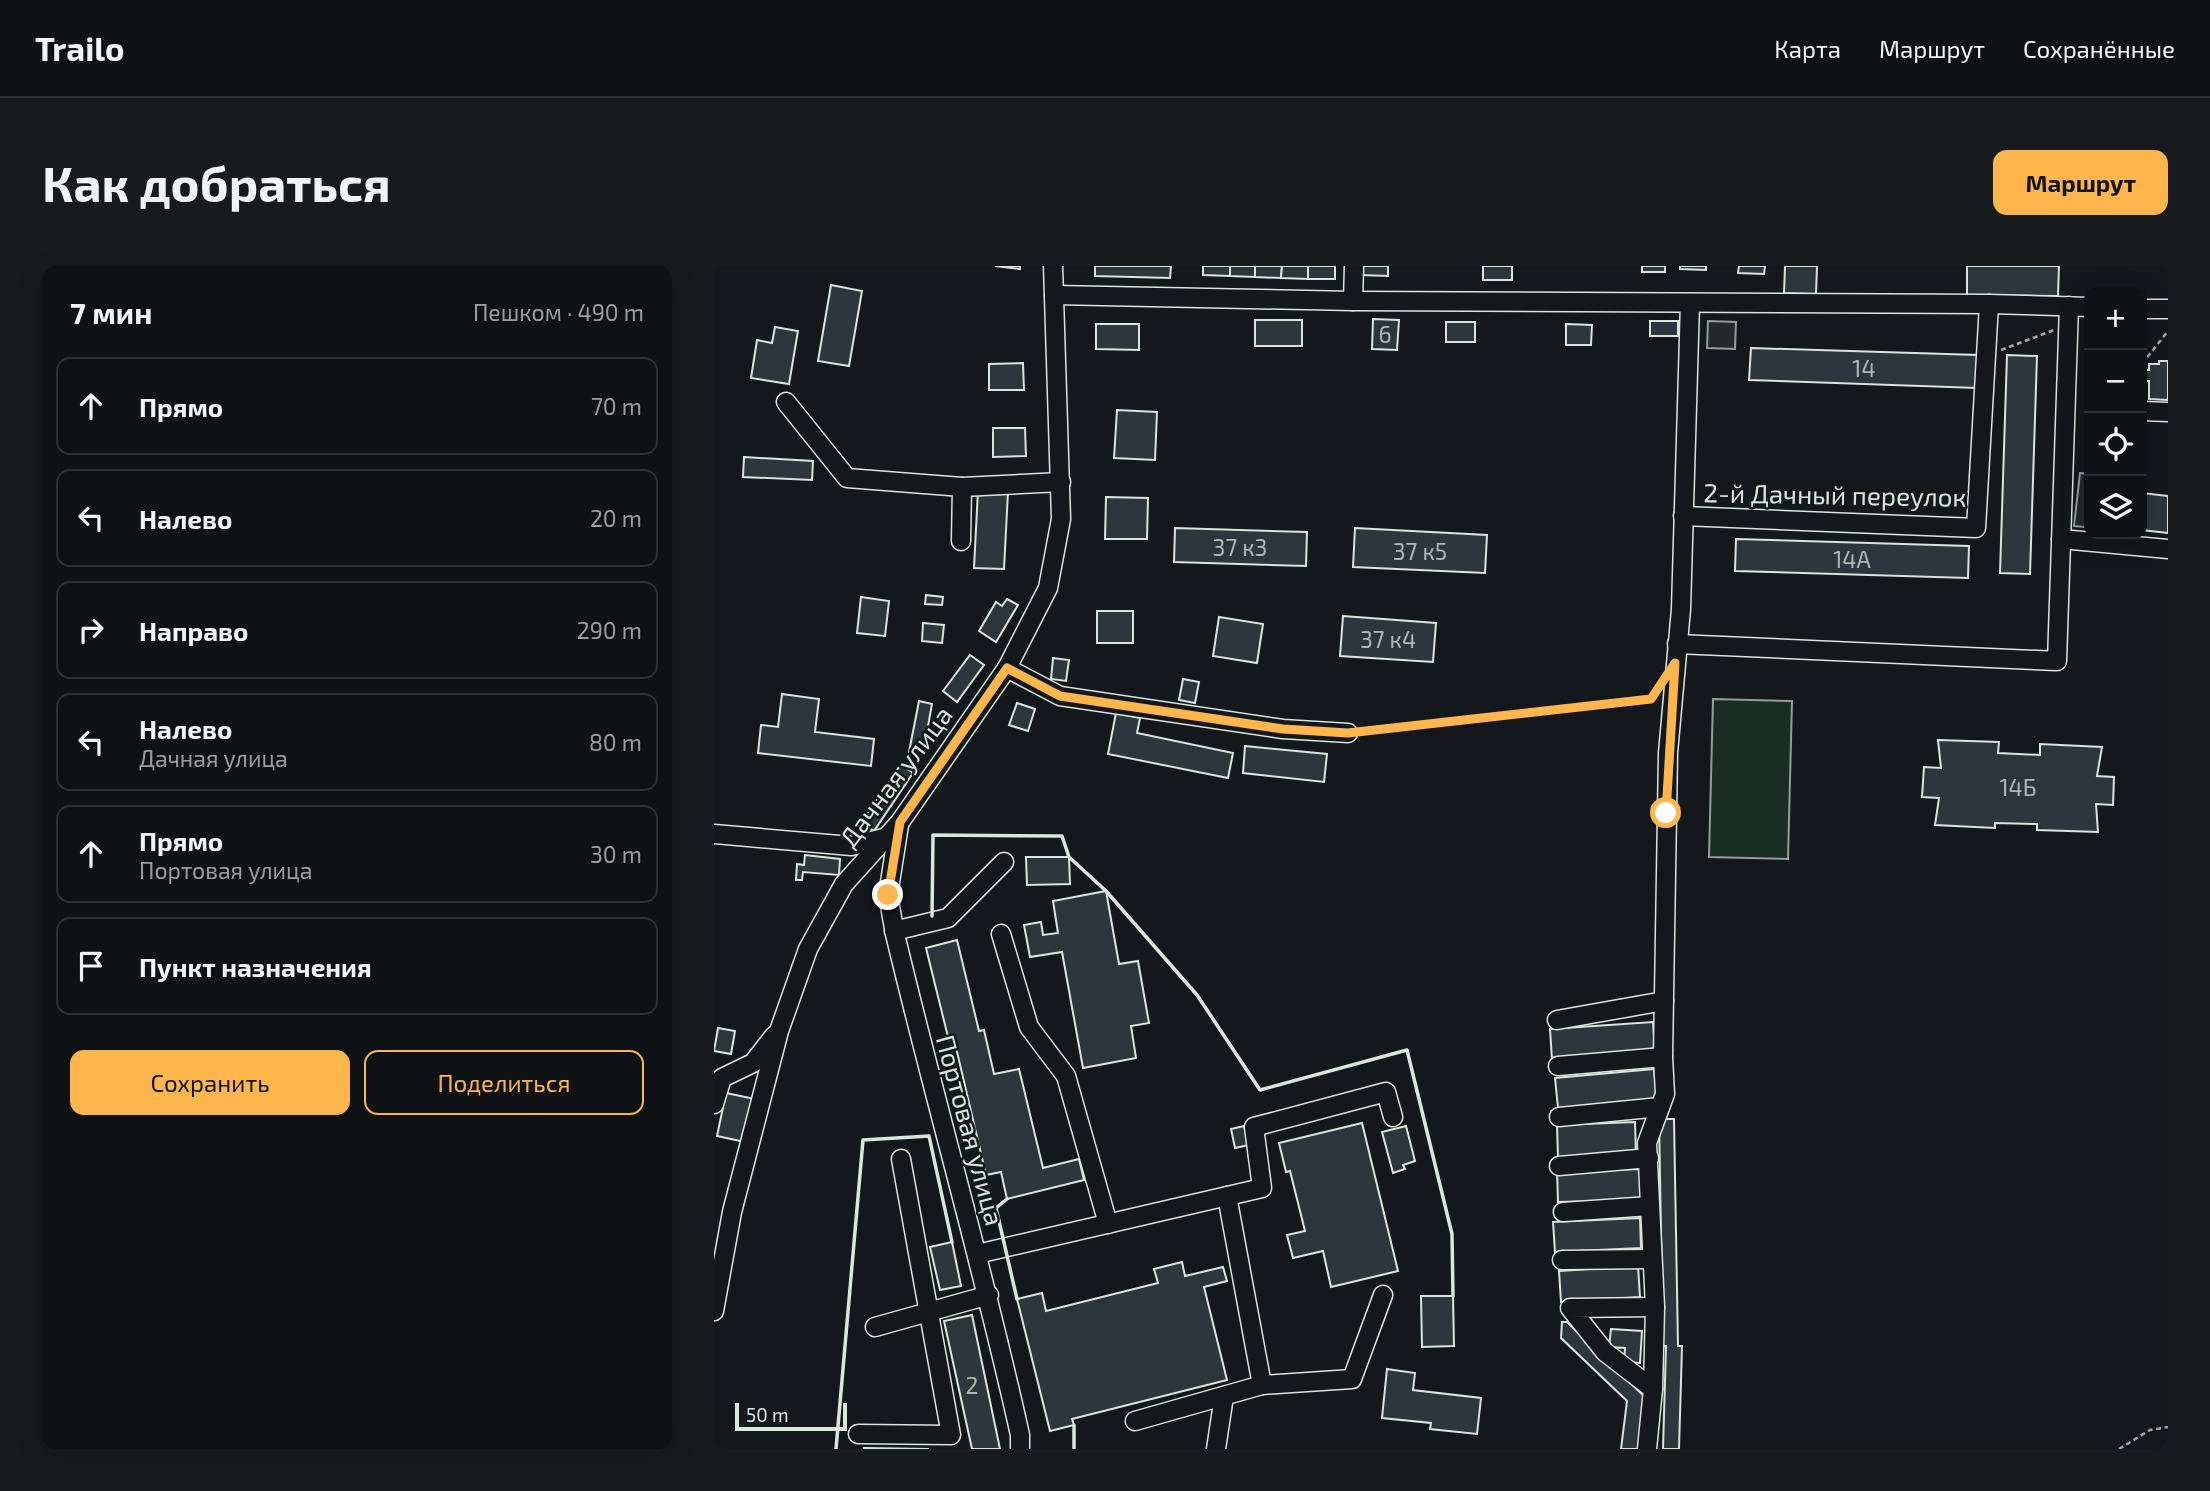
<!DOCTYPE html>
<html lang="ru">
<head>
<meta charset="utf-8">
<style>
  :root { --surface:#0f1215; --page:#181b1e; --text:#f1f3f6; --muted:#9b9ea0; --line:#2f3234; --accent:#ffb74d }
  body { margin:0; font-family:"Exo 2",sans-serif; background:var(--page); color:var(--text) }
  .controls { position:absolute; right:21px; top:21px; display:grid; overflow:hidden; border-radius:14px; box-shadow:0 7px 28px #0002 }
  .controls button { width:63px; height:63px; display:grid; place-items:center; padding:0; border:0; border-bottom:2px solid var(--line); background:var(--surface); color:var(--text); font:35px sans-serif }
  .scale { position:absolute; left:21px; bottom:18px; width:112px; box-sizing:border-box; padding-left:7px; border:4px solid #d8e6dc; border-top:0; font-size:19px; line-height:24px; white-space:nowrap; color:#d8e6dc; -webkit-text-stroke:5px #14181c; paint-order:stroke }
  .stop { position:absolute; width:21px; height:21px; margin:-16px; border:5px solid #ffb74d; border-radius:50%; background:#fff }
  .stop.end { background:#ffb74d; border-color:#fff; box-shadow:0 2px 7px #0008 }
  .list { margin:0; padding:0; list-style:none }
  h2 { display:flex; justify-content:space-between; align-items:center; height:91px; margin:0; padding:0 28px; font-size:30px }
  h2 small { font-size:23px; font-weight:400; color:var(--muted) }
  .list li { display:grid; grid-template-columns:46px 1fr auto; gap:21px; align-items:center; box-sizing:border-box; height:98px; margin:0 14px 14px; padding:0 14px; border:2px solid var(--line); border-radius:14px }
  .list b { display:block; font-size:26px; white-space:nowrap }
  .list p { margin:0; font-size:23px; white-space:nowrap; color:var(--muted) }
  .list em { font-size:23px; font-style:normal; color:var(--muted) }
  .actions { display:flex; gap:14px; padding:21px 28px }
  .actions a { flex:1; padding:16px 0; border:2px solid var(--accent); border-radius:14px; text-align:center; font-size:24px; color:var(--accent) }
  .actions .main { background:var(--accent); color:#111 }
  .icon { flex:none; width:38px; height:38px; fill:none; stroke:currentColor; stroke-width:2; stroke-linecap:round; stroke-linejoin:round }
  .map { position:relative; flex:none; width:1454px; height:1183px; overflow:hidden; border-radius:14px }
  header { display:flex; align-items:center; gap:42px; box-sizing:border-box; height:98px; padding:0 35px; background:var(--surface); border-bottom:2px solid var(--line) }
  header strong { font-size:33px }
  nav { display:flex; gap:38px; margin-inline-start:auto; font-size:24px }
  .intro { display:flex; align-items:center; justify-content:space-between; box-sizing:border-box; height:168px; padding:0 42px }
  h1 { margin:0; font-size:49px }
  .button { padding:18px 32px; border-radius:14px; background:var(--accent); color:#111; font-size:24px; font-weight:700 }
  main { display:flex; gap:42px; padding:0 42px }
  aside { flex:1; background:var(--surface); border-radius:14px; box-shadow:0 7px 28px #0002 }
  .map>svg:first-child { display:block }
</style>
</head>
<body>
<header>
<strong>Trailo</strong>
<nav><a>Карта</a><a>Маршрут</a><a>Сохранённые</a></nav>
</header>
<div class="intro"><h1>Как добраться</h1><a class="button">Маршрут</a></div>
<main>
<aside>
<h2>7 мин<small>Пешком · 490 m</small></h2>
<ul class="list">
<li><svg class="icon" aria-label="ahead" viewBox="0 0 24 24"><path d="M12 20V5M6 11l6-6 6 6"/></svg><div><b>Прямо</b></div><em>70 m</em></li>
<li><svg class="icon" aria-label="left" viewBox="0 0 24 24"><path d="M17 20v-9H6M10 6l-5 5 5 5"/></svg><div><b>Налево</b></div><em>20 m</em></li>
<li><svg class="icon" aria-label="right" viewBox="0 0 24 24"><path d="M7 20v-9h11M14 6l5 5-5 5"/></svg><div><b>Направо</b></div><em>290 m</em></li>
<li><svg class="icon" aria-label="left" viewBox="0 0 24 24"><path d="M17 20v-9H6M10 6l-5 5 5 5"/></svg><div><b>Налево</b><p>Дачная улица</p></div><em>80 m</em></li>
<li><svg class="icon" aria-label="ahead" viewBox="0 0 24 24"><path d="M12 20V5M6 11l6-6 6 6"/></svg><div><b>Прямо</b><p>Портовая улица</p></div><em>30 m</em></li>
<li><svg class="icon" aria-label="arrive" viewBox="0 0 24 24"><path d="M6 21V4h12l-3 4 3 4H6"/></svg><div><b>Пункт назначения</b></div></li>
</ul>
<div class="actions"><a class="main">Сохранить</a><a>Поделиться</a></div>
</aside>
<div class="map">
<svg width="1454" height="1183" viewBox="0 0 1454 1183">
  <rect width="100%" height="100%" fill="#14181c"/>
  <polygon fill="#1a2d24" stroke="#939e99" stroke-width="2" points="999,433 1078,435 1074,593 995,591"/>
  <g fill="#24282b" stroke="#939e99" stroke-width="2">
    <polygon points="994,55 1022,56 1021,83 993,82"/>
    <polygon points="1366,207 1375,208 1371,261 1360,260"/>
  </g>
  <g fill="#2c363c" stroke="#d8e6dc" stroke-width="2">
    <polygon points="281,0 306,0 306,3"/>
    <polygon points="381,0 457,0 456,12 381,10"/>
    <polygon points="489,0 516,0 516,10 489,9"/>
    <polygon points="516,0 541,0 541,11 516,10"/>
    <polygon points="541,0 568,0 567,12 541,11"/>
    <polygon points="568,0 594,0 594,13 567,12"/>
    <rect x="594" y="0" width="27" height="13"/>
    <polygon points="646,0 674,0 674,10 646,9"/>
    <rect x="769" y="0" width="29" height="14"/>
    <rect x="928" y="0" width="23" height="6"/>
    <polygon points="966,0 992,0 992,4 966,3"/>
    <polygon points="1025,0 1051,0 1050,8 1024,7"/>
    <polygon points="1071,0 1103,0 1102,28 1070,27"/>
    <polygon points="1253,0 1345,0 1344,30 1253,29"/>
    <polygon points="117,19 148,25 135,100 104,95"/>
    <polygon points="659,53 685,54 683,84 658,83"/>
    <rect x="541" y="54" width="47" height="26"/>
    <rect x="936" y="55" width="28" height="15"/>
    <rect x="732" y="56" width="29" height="20"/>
    <polygon points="382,58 425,58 425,84 382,83"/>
    <polygon points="852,58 878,59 877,79 852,79"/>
    <polygon points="61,61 84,65 75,118 37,112 43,74 58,77"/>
    <polygon points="1037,82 1264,89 1263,122 1035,114"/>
    <polygon points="1293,89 1323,90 1316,308 1286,307"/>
    <polygon points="1445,95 1454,95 1454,134 1435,133 1435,115 1431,115 1431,104 1435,104 1435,98 1445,98"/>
    <polygon points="309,97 310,124 275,124 275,98"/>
    <polygon points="403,144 443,146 441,194 400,192"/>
    <polygon points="279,162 311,162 312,190 279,191"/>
    <polygon points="30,191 99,195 98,214 29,211"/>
    <polygon points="264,224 294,226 290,303 260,302"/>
    <polygon points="1428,227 1454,230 1454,267 1428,264"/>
    <polygon points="392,231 434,232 433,273 391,273"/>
    <polygon points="461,262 593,266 592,300 460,296"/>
    <polygon points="641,262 773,269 771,307 639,301"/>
    <polygon points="1022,273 1255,280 1254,312 1021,305"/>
    <polygon points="212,329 229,331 228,339 211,338"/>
    <polygon points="147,331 175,335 171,370 143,367"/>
    <polygon points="293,333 304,339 282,376 265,365 282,336 288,340"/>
    <rect x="383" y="345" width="36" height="32"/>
    <polygon points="629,350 722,357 719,396 626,390"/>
    <polygon points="505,351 549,358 543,397 499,390"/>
    <polygon points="209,357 230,359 228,377 208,375"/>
    <polygon points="256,389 270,399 243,436 229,425"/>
    <polygon points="339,392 355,394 352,415 337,413"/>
    <polygon points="469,413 485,416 481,437 465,434"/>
    <polygon points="68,428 105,433 101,466 160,473 157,500 44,487 47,459 64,461"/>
    <polygon points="205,435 218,438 209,488 195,486"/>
    <polygon points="303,437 321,443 314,465 295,459"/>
    <polygon points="402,447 426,452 423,467 519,487 514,512 394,488"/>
    <polygon points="1224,474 1285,476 1284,487 1326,489 1326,478 1388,481 1383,510 1400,511 1399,539 1382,538 1384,566 1323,564 1323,558 1281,557 1281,562 1221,559 1225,532 1208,531 1210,501 1227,502"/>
    <polygon points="531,480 613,488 610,516 529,507"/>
    <polygon points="187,498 199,507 160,565 148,556"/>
    <polygon points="91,589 126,593 125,609 89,606 88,614 82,614 83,598 90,599"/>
    <polygon points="312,591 355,591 356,618 313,619"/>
    <polygon points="392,625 405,698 424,695 435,757 417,760 422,792 369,802 348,686 316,691 310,659 327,656 329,669 344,667 339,635"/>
    <polygon points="243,674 265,765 270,764 280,808 305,803 329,902 365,893 370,914 293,933 287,906 272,909 240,773 235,775 212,682"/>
    <polygon points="939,756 941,786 838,794 836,763"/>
    <polygon points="4,762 21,765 17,788 0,785"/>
    <polygon points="940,803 943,833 844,842 841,812"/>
    <polygon points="12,827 41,833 31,876 3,870"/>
    <polygon points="945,853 960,853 964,1080 968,1080 965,1183 949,1183 952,1080 949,1080"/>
    <polygon points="921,856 922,889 844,892 843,859"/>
    <polygon points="648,857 684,1005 617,1021 609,985 579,992 573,969 591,965 576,905 572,906 565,877"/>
    <polygon points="530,860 535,879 521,882 517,863"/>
    <polygon points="692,860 701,895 689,899 691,903 679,907 668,866"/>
    <polygon points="929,903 930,934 844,936 843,905"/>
    <polygon points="926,952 927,982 841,986 839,956"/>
    <polygon points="238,976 247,1020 226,1024 216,981"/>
    <polygon points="468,996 471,1010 509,1001 513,1015 490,1021 513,1114 358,1153 360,1159 336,1165 303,1033 328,1027 332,1045 444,1017 440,1003"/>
    <polygon points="924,1000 926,1031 847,1036 845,1005"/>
    <polygon points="707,1030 739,1030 740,1080 708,1081"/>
    <polygon points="258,1049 286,1183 258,1183 230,1055"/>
    <polygon points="848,1056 853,1056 934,1134 928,1183 907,1183 913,1135 847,1072"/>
    <polygon points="897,1063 928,1065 926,1097 910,1096 911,1082 895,1081"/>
    <polygon points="673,1103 701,1107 699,1124 767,1132 763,1168 716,1163 717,1157 668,1152"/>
    <polygon points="150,1182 215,1183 150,1183"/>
  </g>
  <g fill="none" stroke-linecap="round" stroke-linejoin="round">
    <g stroke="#d8e6dc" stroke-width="21">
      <g id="minor">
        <polyline points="340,29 639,35 1275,38 1375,41"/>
        <polyline points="639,35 640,0"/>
        <polyline points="1428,43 1454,43"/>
        <polyline points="72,136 133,212 248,221 347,216"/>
        <polyline points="1428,145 1454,146"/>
        <polyline points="969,250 1262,262 1275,38"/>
        <polyline points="1347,273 1454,283"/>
        <polyline points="247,275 248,221"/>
        <polyline points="963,378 1343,395 1355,40"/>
        <polyline points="293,402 346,430 569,463 634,467"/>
        <path d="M185,559L174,629L181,668C221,836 269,1001 306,1169V1183"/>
        <polyline points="0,568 137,580 174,571"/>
        <polyline points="180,665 234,652 290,596"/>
        <polyline points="287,668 315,761 352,810 394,958"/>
        <polyline points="843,754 950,735"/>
        <polyline points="844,800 949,791"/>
        <polyline points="0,838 8,812 39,797 60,770"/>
        <polyline points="845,851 946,841"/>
        <polyline points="845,900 935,892"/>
        <polyline points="849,946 936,940"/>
        <polyline points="263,988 548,922 540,861 672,826 679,851"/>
        <polyline points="848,994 936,993"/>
        <polyline points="0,1045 18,946 65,765 94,683 130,618 186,556 293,402 334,322 347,253 339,0"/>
        <polyline points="161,1061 275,1029"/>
        <polyline points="548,1119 638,1113 669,1029"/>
        <polyline points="939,1123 891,1086 856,1042 941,1041"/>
        <polyline points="421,1155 548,1119 513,930"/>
        <polyline points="144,1168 237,1169 187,893"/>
        <polyline points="502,1183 510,1130"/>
        <polyline points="933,1183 939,1123 941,1041 933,877 951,828 949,791 954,487 967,343 976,37"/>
      </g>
    </g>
    <g stroke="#9da8a2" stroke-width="2.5" stroke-dasharray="5 3.5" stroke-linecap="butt">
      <polyline points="1287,84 1340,64"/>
      <polyline points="1428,98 1454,65"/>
      <polyline points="651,465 937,433 943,424"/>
      <polyline points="1405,1183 1436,1164 1454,1161"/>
    </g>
    <use href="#minor" stroke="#14181c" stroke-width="18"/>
    <g stroke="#d8e6dc" stroke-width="3.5">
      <polyline points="218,650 219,569 348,570 355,591 392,625 483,729 546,824 693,784 738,968 739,1030"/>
      <polyline points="293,933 282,942 303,1033"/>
      <polyline points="360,1159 360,1183"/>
      <polyline points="122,1183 149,874 215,870 238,976"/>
    </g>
  </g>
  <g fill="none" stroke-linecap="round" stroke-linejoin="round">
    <polyline stroke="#ffb74d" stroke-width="9" points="174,629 186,556 293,402 346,430 569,463 634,467 937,433 961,397 952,547"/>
  </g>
  <g text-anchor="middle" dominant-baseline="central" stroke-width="5" stroke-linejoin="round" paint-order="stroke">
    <g font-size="23" fill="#adbab4">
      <text x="671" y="68">6</text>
      <text x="1150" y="102">14</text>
      <text x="526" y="281">37 к3</text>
      <text x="706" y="285">37 к5</text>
      <text x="1138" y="293">14А</text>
      <text x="674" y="373">37 к4</text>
      <text x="1304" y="521">14Б</text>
      <text x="258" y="1119">2</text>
    </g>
    <g font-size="26" fill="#d8e6dc" stroke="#14181c">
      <text transform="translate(1121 228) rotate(1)">2-й Дачный переулок</text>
      <text transform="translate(181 510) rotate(-53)">Дачная улица</text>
      <text transform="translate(257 864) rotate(75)">Портовая улица</text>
    </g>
  </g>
</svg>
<div class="controls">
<button>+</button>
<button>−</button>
<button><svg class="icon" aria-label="locate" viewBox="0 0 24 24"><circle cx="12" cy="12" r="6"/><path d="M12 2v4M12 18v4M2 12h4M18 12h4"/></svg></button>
<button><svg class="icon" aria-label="layers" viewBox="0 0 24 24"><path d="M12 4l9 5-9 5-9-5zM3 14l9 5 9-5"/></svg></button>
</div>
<div class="scale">50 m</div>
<div class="stop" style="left:952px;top:547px"></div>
<div class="stop end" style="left:174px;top:629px"></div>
</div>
</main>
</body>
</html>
